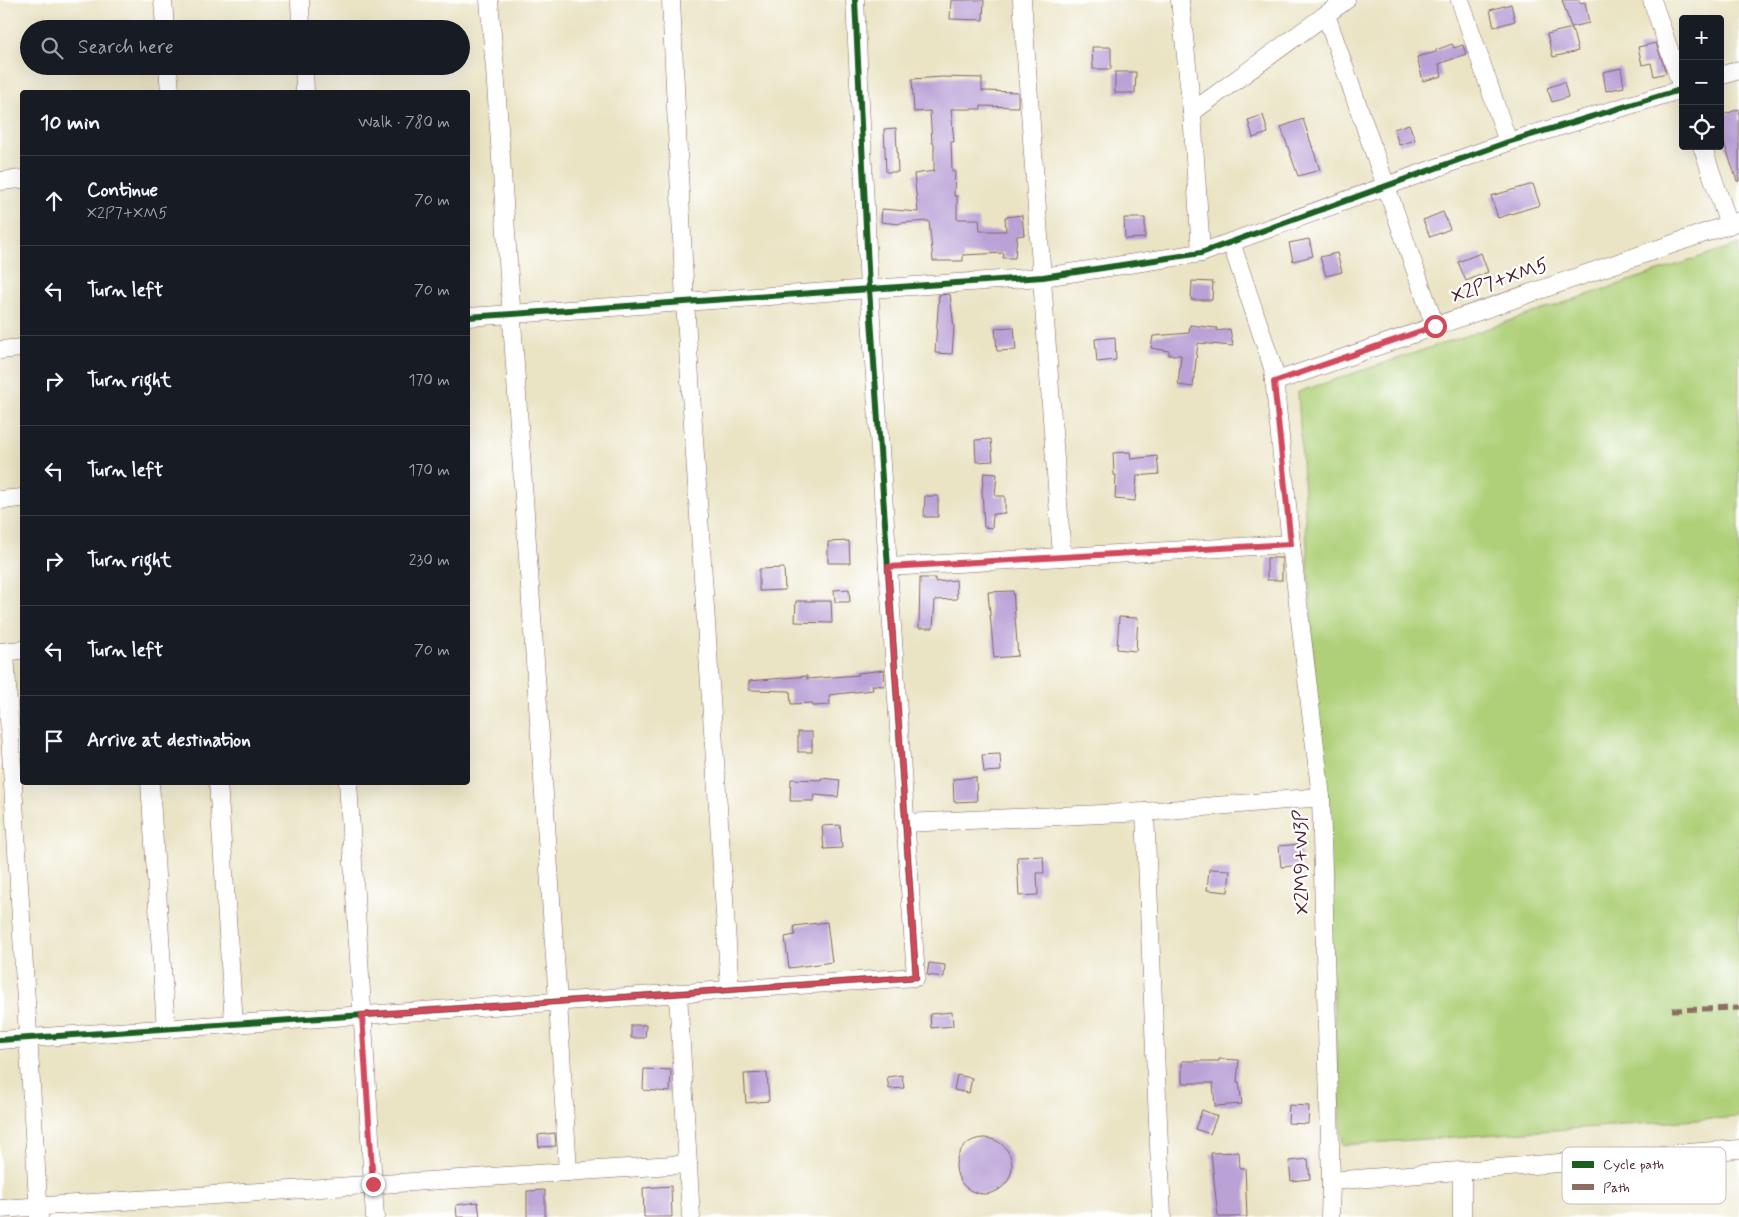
<!DOCTYPE html>
<html lang="en">
<head>
<meta charset="utf-8">
<style>
  :root { --surface:#171b24; --page:#242831; --text:#f1f3f6; --muted:#9ea1a6; --line:#363941 }
  body { margin:0; font-family:Mynerve,sans-serif; background:var(--page); color:var(--text) }
  .controls { position:absolute; right:15px; top:15px; display:grid; overflow:hidden; border-radius:5px; box-shadow:0 5px 20px #0002 }
  .controls button { width:45px; height:45px; display:grid; place-items:center; padding:0; border:0; border-bottom:1px solid var(--line); background:var(--surface); color:var(--text); font:25px sans-serif }
  .stop { position:absolute; width:15px; height:15px; margin:-11px; border:4px solid #d1495b; border-radius:50%; background:#fff }
  .stop.end { background:#d1495b; border-color:#fff; box-shadow:0 1px 5px #0008 }
  .list { margin:0; padding:0; list-style:none }
  h2 { display:flex; justify-content:space-between; align-items:center; height:65px; margin:0; padding:0 20px; font-size:21px }
  h2 small { font-size:16px; font-weight:400; color:var(--muted) }
  .list li { display:grid; grid-template-columns:32px 1fr auto; gap:15px; align-items:center; box-sizing:border-box; height:90px; padding:0 20px; border-top:1px solid var(--line) }
  .list b { display:block; font-size:19px; white-space:nowrap }
  .list p { margin:0; font-size:16px; white-space:nowrap; color:var(--muted) }
  .list em { font-size:16px; font-style:normal; color:var(--muted) }
  .icon { flex:none; width:28px; height:28px; fill:none; stroke:currentColor; stroke-width:2; stroke-linecap:round; stroke-linejoin:round }
  .map { position:relative; flex:none; width:1739px; height:1217px; overflow:hidden }
  .search { position:absolute; background:var(--surface); box-shadow:0 5px 20px #0002; left:20px; top:20px; width:450px; height:55px; display:flex; align-items:center; gap:12px; box-sizing:border-box; padding:0 18px; border-radius:28px; color:var(--muted); font-size:19px }
  .panel { position:absolute; background:var(--surface); box-shadow:0 5px 20px #0002; left:20px; top:90px; width:450px; height:695px; border-radius:5px }
  .map>svg:first-child { display:block }
</style>
</head>
<body>
<div class="map">
<svg width="1739" height="1217" viewBox="0 0 1739 1217">
  <rect width="100%" height="100%" fill="#fff"/>
  <filter id="ink" filterUnits="userSpaceOnUse"><feTurbulence type="fractalNoise" baseFrequency=".02" numOctaves="2"/><feDisplacementMap in="SourceGraphic" scale="10" xChannelSelector="R" yChannelSelector="G"/><feConvolveMatrix kernelMatrix="1 2 1 2 8 2 1 2 1" color-interpolation-filters="sRGB"/></filter>
  <filter id="wash" filterUnits="userSpaceOnUse"><feTurbulence type="fractalNoise" baseFrequency=".0096" numOctaves="4" result="noise"/><feDisplacementMap in="SourceGraphic" scale="20" xChannelSelector="R" yChannelSelector="G"/><feGaussianBlur stdDeviation="1.12" result="paint"/><feColorMatrix in="noise" values="0 0 0 0 0 0 0 0 0 0 0 0 0 0 0 0 0 1.4 0 .05"/><feComposite in="paint" operator="in"/></filter>
  <g filter="url(#wash)">
    <rect width="100%" height="100%" fill="#eae4c5"/>
    <polygon fill="#afd078" stroke="#7c7852" points="1739,244 1739,1117 1342,1145 1298,392"/>
    <g id="blocks">
      <g fill="#baa2d7">
        <polygon points="951,0 984,0 983,20 950,19"/>
        <polygon points="1562,0 1579,0 1580,3 1585,2 1589,23 1571,27"/>
        <polygon points="1511,4 1515,21 1494,27 1490,10"/>
        <polygon points="1572,28 1578,51 1553,57 1547,34"/>
        <polygon points="1656,43 1666,73 1654,76 1651,63 1642,65 1638,47"/>
        <polygon points="1452,44 1454,48 1463,45 1466,54 1439,64 1442,76 1423,81 1417,57 1436,52 1436,50"/>
        <polygon points="1092,47 1111,47 1111,69 1093,69"/>
        <polygon points="1621,68 1624,87 1606,91 1603,72"/>
        <polygon points="1115,72 1136,72 1135,93 1115,93"/>
        <polygon points="942,77 982,78 982,91 1018,92 1018,107 981,106 981,109 951,109 954,142 951,142 952,171 955,171 954,196 957,196 957,219 979,219 980,231 1006,231 1005,217 1022,215 1024,235 1017,236 1015,258 1003,258 1004,253 963,255 963,261 933,261 929,221 900,223 899,224 881,222 882,209 918,212 914,174 934,171 934,143 932,143 930,111 914,112 912,79"/>
        <polygon points="1564,82 1568,97 1552,102 1547,88"/>
        <polygon points="1739,109 1739,181 1737,181 1720,131 1720,116"/>
        <polygon points="1263,115 1268,133 1253,138 1248,120"/>
        <polygon points="1303,119 1320,170 1298,176 1281,127"/>
        <polygon points="1409,124 1415,140 1399,145 1394,129"/>
        <polygon points="896,128 898,172 886,172 884,129"/>
        <polygon points="1533,184 1540,205 1498,218 1491,196"/>
        <polygon points="1443,212 1450,229 1430,237 1423,220"/>
        <polygon points="1124,218 1145,218 1145,238 1125,239"/>
        <polygon points="1309,239 1313,256 1293,261 1289,243"/>
        <polygon points="1337,253 1342,272 1326,276 1320,257"/>
        <polygon points="1481,253 1488,272 1466,281 1458,262"/>
        <polygon points="1192,281 1213,282 1212,300 1191,300"/>
        <polygon points="950,294 954,328 952,354 935,353 939,295"/>
        <polygon points="1190,325 1217,328 1217,331 1230,329 1233,346 1198,343 1193,387 1178,385 1181,355 1169,355 1169,351 1151,348 1153,336 1189,333"/>
        <polygon points="1014,327 1016,350 997,351 995,328"/>
        <polygon points="1115,337 1116,360 1097,362 1095,339"/>
        <polygon points="991,439 993,461 976,462 975,440"/>
        <polygon points="1130,452 1131,459 1157,456 1159,474 1137,476 1135,501 1115,499 1116,475 1114,475 1113,453"/>
        <polygon points="984,473 997,474 995,496 1005,496 1005,513 993,514 992,528 984,527 982,490"/>
        <polygon points="925,496 938,496 938,517 924,517"/>
        <polygon points="849,541 850,563 828,563 828,542"/>
        <rect x="1267" y="558" width="15" height="22"/>
        <polygon points="784,568 785,590 759,591 759,569"/>
        <polygon points="920,578 935,578 935,582 956,580 957,599 935,600 933,628 919,628"/>
        <polygon points="849,589 850,602 835,602 834,590"/>
        <polygon points="1013,591 1018,656 994,658 988,592"/>
        <polygon points="796,601 831,601 832,623 795,622"/>
        <polygon points="1119,617 1138,618 1136,651 1117,649"/>
        <polygon points="884,670 885,686 872,685 873,690 829,695 830,705 813,706 812,703 791,704 790,691 749,690 749,681 807,676 807,679 858,675 858,673"/>
        <rect x="798" y="732" width="14" height="20"/>
        <polygon points="1000,754 1001,771 984,772 982,755"/>
        <polygon points="976,777 977,801 954,802 953,779"/>
        <polygon points="821,778 840,780 838,797 815,795 814,801 790,801 791,779 821,780"/>
        <polygon points="840,825 842,848 824,849 822,826"/>
        <polygon points="1300,844 1302,865 1281,867 1279,846"/>
        <polygon points="1043,856 1044,873 1037,873 1038,895 1019,896 1017,857"/>
        <polygon points="1209,869 1230,870 1228,892 1207,890"/>
        <polygon points="827,922 832,962 789,968 785,937 795,935 794,926"/>
        <polygon points="929,963 945,965 944,977 927,975"/>
        <polygon points="952,1012 953,1026 931,1028 930,1014"/>
        <polygon points="631,1025 646,1025 645,1038 631,1038"/>
        <polygon points="1219,1059 1239,1060 1237,1082 1239,1082 1242,1104 1215,1106 1213,1083 1182,1083 1182,1061 1219,1061"/>
        <polygon points="644,1069 671,1070 670,1092 643,1090"/>
        <polygon points="767,1073 769,1101 746,1103 744,1074"/>
        <polygon points="902,1075 904,1088 889,1089 887,1077"/>
        <polygon points="957,1075 972,1078 969,1093 954,1090"/>
        <polygon points="1289,1105 1309,1106 1308,1124 1288,1123"/>
        <polygon points="1202,1110 1217,1116 1210,1134 1195,1129"/>
        <polygon points="555,1133 556,1146 539,1147 538,1135"/>
        <circle cx="984" cy="1166" r="28"/>
        <polygon points="1239,1152 1240,1168 1245,1168 1247,1217 1218,1217 1211,1153"/>
        <polygon points="1308,1159 1310,1179 1291,1181 1289,1161"/>
        <polygon points="671,1186 672,1217 644,1217 643,1188"/>
        <polygon points="545,1190 545,1217 527,1217 527,1191"/>
        <polygon points="478,1202 480,1217 457,1217 456,1205"/>
      </g>
    </g>
  </g>
  <g filter="url(#ink)">
    <use href="#blocks" fill-opacity="0" stroke="#826461" stroke-width="1"/>
    <g fill="none" stroke-linecap="round" stroke-linejoin="round">
      <g stroke="#826461" stroke-width="19">
        <g id="street">
          <polyline points="163,0 165,29"/>
          <polyline points="300,0 301,29"/>
          <polyline points="489,0 495,69 558,1002 568,1172"/>
          <polyline points="671,0 685,302 730,990"/>
          <polyline points="1022,0 1062,557"/>
          <polyline points="1180,0 1192,112 1201,253"/>
          <polyline points="1460,0 1508,142"/>
          <polyline points="1652,0 1683,90"/>
          <polyline points="1326,15 1435,326"/>
          <polyline points="168,66 170,92"/>
          <polyline points="304,66 305,92"/>
          <polyline points="1720,76 1739,70"/>
          <polyline points="1192,112 1346,0"/>
          <polyline points="1702,146 1729,225"/>
          <polyline points="0,181 22,179"/>
          <polyline points="468,317 1043,277 1201,253 1508,142 1683,89"/>
          <polyline points="0,350 22,348"/>
          <polyline points="1274,382 1739,221"/>
          <polyline points="0,500 22,498"/>
          <polyline points="1291,544 1321,797 1331,1181"/>
          <polyline points="888,567 1291,544 1273,368 1231,242"/>
          <polyline points="0,652 22,650"/>
          <polyline points="5,652 39,1217"/>
          <polyline points="150,782 166,1029"/>
          <polyline points="218,782 234,1024"/>
          <polyline points="348,782 375,1217"/>
          <polyline points="1145,812 1162,1217"/>
          <polyline points="905,823 1145,812 1321,797"/>
          <polyline points="678,993 691,1217"/>
          <polyline points="0,1040 916,977 869,289 855,0"/>
          <polyline points="0,1209 688,1164"/>
          <polyline points="1330,1217 1331,1181 1739,1149"/>
          <polyline points="1462,1217 1462,1171"/>
        </g>
      </g>
      <use href="#street" stroke="#fff" stroke-width="18"/>
      <polyline stroke="#8d6e63" stroke-width="5" stroke-dasharray="10 5" stroke-linecap="butt" points="1672,1010 1739,1008"/>
      <g stroke="#fff" stroke-width="9">
        <g id="cycleway">
          <polyline points="468,317 1043,277 1201,253 1508,142 1683,89"/>
          <polyline points="0,1040 916,977 869,289 855,0"/>
        </g>
      </g>
      <use href="#cycleway" stroke="#1b5e20" stroke-width="6"/>
    </g>
  </g>
  <g fill="none" stroke-linecap="round" stroke-linejoin="round" filter="url(#ink)">
    <polyline stroke="#d1495b" stroke-width="6" points="373,1184 362,1015 916,977 888,567 1291,544 1274,382 1435,326"/>
  </g>
  <g text-anchor="middle" dominant-baseline="central" stroke-width="4.5" stroke-linejoin="round" paint-order="stroke">
    <g font-size="20" fill="#4a1f2b" stroke="#fff">
      <text transform="translate(1500 281) rotate(-19)">X2P7+XM5</text>
      <text transform="translate(1302 862) rotate(-91)">X2M9+W3P</text>
    </g>
  </g>
  <rect x="1562" y="1147" width="164" height="57" rx="8" fill="#fff" stroke="#c9bcbf" stroke-width="1"/>
  <rect x="1572" y="1161" width="22" height="7" fill="#1b5e20"/>
  <rect x="1572" y="1184" width="22" height="6" fill="#8d6e63"/>
  <g font-size="14" fill="#4a1f2b">
    <text x="1603" y="1169">Cycle path</text>
    <text x="1603" y="1192">Path</text>
  </g>
</svg>
<div class="controls">
<button>+</button>
<button>−</button>
<button><svg class="icon" aria-label="locate" viewBox="0 0 24 24"><circle cx="12" cy="12" r="6"/><path d="M12 2v4M12 18v4M2 12h4M18 12h4"/></svg></button>
</div>
<div class="stop" style="left:1435px;top:326px"></div>
<div class="stop end" style="left:373px;top:1184px"></div>
<div class="search"><svg class="icon" aria-label="search" viewBox="0 0 24 24"><circle cx="10" cy="10" r="6"/><path d="M15 15l6 6"/></svg>Search here</div>
<section class="panel">
<h2>10 min<small>Walk · 780 m</small></h2>
<ul class="list">
<li><svg class="icon" aria-label="ahead" viewBox="0 0 24 24"><path d="M12 20V5M6 11l6-6 6 6"/></svg><div><b>Continue</b><p>X2P7+XM5</p></div><em>70 m</em></li>
<li><svg class="icon" aria-label="left" viewBox="0 0 24 24"><path d="M17 20v-9H6M10 6l-5 5 5 5"/></svg><div><b>Turn left</b></div><em>70 m</em></li>
<li><svg class="icon" aria-label="right" viewBox="0 0 24 24"><path d="M7 20v-9h11M14 6l5 5-5 5"/></svg><div><b>Turn right</b></div><em>170 m</em></li>
<li><svg class="icon" aria-label="left" viewBox="0 0 24 24"><path d="M17 20v-9H6M10 6l-5 5 5 5"/></svg><div><b>Turn left</b></div><em>170 m</em></li>
<li><svg class="icon" aria-label="right" viewBox="0 0 24 24"><path d="M7 20v-9h11M14 6l5 5-5 5"/></svg><div><b>Turn right</b></div><em>230 m</em></li>
<li><svg class="icon" aria-label="left" viewBox="0 0 24 24"><path d="M17 20v-9H6M10 6l-5 5 5 5"/></svg><div><b>Turn left</b></div><em>70 m</em></li>
<li><svg class="icon" aria-label="arrive" viewBox="0 0 24 24"><path d="M6 21V4h12l-3 4 3 4H6"/></svg><div><b>Arrive at destination</b></div></li>
</ul>
</section>
</div>
</body>
</html>
